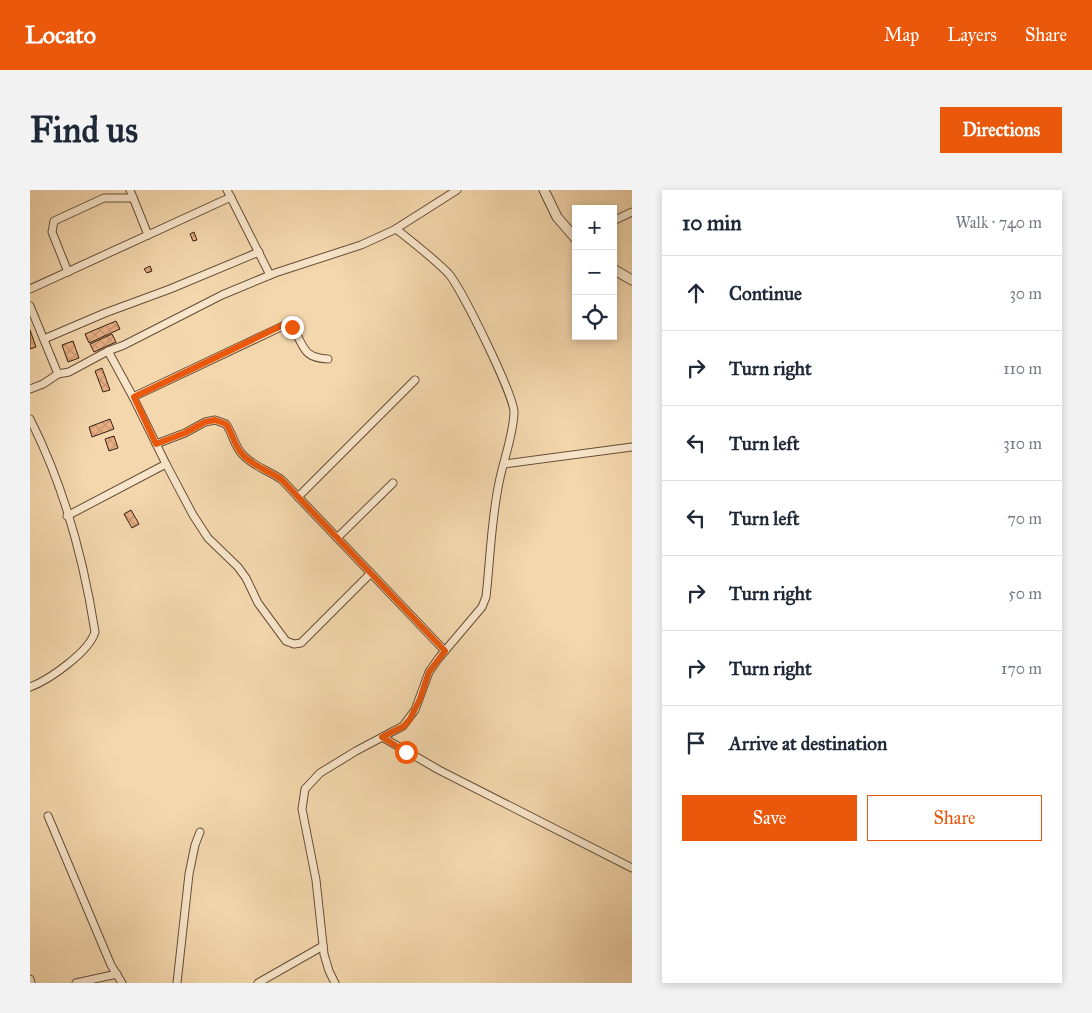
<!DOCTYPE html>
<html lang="en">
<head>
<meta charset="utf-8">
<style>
  :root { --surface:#fff; --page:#f2f2f3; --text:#1f2937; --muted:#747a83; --line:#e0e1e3; --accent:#ea580c }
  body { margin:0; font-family:"IM FELL Great Primer",serif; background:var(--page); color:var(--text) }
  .controls { position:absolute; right:15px; top:15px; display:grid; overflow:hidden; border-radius:0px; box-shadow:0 2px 8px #0003 }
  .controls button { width:45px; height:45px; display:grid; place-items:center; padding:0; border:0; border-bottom:1px solid var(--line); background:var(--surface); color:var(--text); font:25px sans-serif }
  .stop { position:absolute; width:15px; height:15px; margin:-11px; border:4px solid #ea580c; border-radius:50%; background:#fff }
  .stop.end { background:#ea580c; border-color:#fff; box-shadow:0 1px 5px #0008 }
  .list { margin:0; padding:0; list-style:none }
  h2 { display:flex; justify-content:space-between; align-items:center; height:65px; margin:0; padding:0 20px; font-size:21px }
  h2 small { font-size:16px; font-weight:400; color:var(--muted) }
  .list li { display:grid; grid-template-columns:32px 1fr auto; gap:15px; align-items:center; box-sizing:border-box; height:75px; padding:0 20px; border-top:1px solid var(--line) }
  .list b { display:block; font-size:19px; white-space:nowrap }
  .list em { font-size:16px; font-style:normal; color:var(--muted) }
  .actions { display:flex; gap:10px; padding:15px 20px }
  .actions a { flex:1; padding:11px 0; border:1px solid var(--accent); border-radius:0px; text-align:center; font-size:18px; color:var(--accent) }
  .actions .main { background:var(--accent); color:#fff }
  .icon { flex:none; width:28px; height:28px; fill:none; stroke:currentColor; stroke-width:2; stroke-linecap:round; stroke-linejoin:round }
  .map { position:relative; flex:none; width:602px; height:793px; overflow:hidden; border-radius:0px }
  header { display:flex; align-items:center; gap:30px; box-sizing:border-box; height:70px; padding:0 25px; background:var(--accent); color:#fff }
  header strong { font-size:24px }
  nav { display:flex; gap:28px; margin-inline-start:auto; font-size:18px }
  .intro { display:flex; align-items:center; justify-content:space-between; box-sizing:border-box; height:120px; padding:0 30px }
  h1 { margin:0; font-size:35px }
  .button { padding:12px 22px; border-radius:0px; background:var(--accent); color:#fff; font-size:18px; font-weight:700 }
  main { display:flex; gap:30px; padding:0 30px }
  aside { flex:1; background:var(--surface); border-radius:0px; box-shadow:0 2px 8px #0003 }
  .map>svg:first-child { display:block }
</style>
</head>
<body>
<header>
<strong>Locato</strong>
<nav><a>Map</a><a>Layers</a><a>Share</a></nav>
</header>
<div class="intro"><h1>Find us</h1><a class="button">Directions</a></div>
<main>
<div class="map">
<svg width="602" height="793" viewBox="0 0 602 793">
  <defs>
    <pattern id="building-cross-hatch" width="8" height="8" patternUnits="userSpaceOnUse" patternTransform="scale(1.25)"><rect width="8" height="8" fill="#e8af85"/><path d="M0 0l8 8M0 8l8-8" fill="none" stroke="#c89672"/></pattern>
  </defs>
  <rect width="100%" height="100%" fill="#f4d7ad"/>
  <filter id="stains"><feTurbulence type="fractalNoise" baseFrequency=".004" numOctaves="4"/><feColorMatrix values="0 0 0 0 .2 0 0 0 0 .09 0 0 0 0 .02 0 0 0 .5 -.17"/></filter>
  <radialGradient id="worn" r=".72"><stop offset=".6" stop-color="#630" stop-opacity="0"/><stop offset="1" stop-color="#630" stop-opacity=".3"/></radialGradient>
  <g fill="url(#building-cross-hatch)" stroke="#35200f">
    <polygon points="164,42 167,50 163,51 160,44"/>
    <polygon points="120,76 122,81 117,83 114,79"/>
    <polygon points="86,131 90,139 59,153 55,144"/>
    <polygon points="0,140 6,157 0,159"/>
    <polygon points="82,144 86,152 64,162 60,154"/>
    <polygon points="43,151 49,168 38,172 32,155"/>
    <polygon points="72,178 80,200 73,202 65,181"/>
    <polygon points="80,229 84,239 62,247 59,237"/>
    <polygon points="84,246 88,258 79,261 75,249"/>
    <polygon points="101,320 109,334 102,338 94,324"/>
  </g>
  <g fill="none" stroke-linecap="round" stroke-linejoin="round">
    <g stroke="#654e36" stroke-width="9">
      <g id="minor">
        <polyline points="100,0 118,45"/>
        <polyline points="197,0 240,85"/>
        <polyline points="583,31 602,22"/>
        <polyline points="38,82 22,42 24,31 74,8 103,8"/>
        <polyline points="0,99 201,7"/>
        <polyline points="0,116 28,184"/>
        <polyline points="14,149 75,123 140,99 229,62"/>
        <polyline points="78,161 103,207 136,274 163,325 178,348 208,377 216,388 228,413 256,451 264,454 271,453 341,383"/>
        <polyline points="0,199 13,194 28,184 39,182 78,161 94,155 192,105 245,83 331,55 364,40 427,0"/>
        <path d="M103,207L255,135L262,137C275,155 271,168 298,169"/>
        <path d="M0,229C33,294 54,371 65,442C59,462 19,490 0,497"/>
        <path d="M126,254L155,243L175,232L185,230L196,234C203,244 204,256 213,265C224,277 240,281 252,290L415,461"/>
        <polyline points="474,274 602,257"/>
        <polyline points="268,307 385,190"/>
        <polyline points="37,326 136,274"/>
        <polyline points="307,348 363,293"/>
        <polyline points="352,547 409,580 602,678"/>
        <polyline points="18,626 81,775 92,793"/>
        <polyline points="0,789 1,793"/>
        <polyline points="46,793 87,784"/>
        <polyline points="147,793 159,684 165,655 170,642"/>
        <polyline points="228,793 293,756"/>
        <path d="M305,793L299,781L294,764L286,690L272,619L275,599L290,583L326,561L373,536L385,520L399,482L408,469L452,417L456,407C460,371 461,334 468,298C472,273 483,248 484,223C485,207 431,97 418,83C402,67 384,53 366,39"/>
      </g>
    </g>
    <g stroke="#654e36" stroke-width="11">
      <g id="tertiary">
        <polyline points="514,0 527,27 546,49"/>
        <polyline points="583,79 602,90"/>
      </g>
    </g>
    <use href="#minor" stroke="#f8e5ca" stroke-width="7"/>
    <use href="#tertiary" stroke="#f8e5ca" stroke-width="9"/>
  </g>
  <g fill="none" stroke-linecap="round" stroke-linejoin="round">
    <path stroke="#ea580c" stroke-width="6" d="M262,137L255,135L251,136L104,207L126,254L155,243L175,232L185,230L196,234C203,244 204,256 213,265C224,277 240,281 252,290L415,461L399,482L390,509L380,529L374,536L352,547L376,562"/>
  </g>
  <rect width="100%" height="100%" filter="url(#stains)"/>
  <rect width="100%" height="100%" fill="url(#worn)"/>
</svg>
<div class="controls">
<button>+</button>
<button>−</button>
<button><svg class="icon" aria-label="locate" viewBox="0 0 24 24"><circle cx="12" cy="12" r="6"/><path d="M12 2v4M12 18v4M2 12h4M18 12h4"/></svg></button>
</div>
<div class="stop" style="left:376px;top:562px"></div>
<div class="stop end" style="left:262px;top:137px"></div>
</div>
<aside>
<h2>10 min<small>Walk · 740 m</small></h2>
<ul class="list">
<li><svg class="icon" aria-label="ahead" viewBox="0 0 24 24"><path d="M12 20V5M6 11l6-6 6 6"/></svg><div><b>Continue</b></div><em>30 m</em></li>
<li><svg class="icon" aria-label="right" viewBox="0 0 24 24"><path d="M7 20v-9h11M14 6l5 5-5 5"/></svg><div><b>Turn right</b></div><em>110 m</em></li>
<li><svg class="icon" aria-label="left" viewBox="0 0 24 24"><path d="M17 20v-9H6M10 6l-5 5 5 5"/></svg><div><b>Turn left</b></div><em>310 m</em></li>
<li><svg class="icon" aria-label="left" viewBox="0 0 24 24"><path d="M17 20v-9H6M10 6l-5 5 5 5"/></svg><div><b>Turn left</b></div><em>70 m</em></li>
<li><svg class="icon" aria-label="right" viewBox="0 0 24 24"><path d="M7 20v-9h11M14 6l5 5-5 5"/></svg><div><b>Turn right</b></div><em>50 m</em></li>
<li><svg class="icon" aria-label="right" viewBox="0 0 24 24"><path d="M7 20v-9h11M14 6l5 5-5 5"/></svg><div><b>Turn right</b></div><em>170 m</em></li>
<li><svg class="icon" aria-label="arrive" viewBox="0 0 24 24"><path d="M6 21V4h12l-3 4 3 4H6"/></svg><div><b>Arrive at destination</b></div></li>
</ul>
<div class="actions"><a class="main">Save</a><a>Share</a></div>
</aside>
</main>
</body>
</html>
